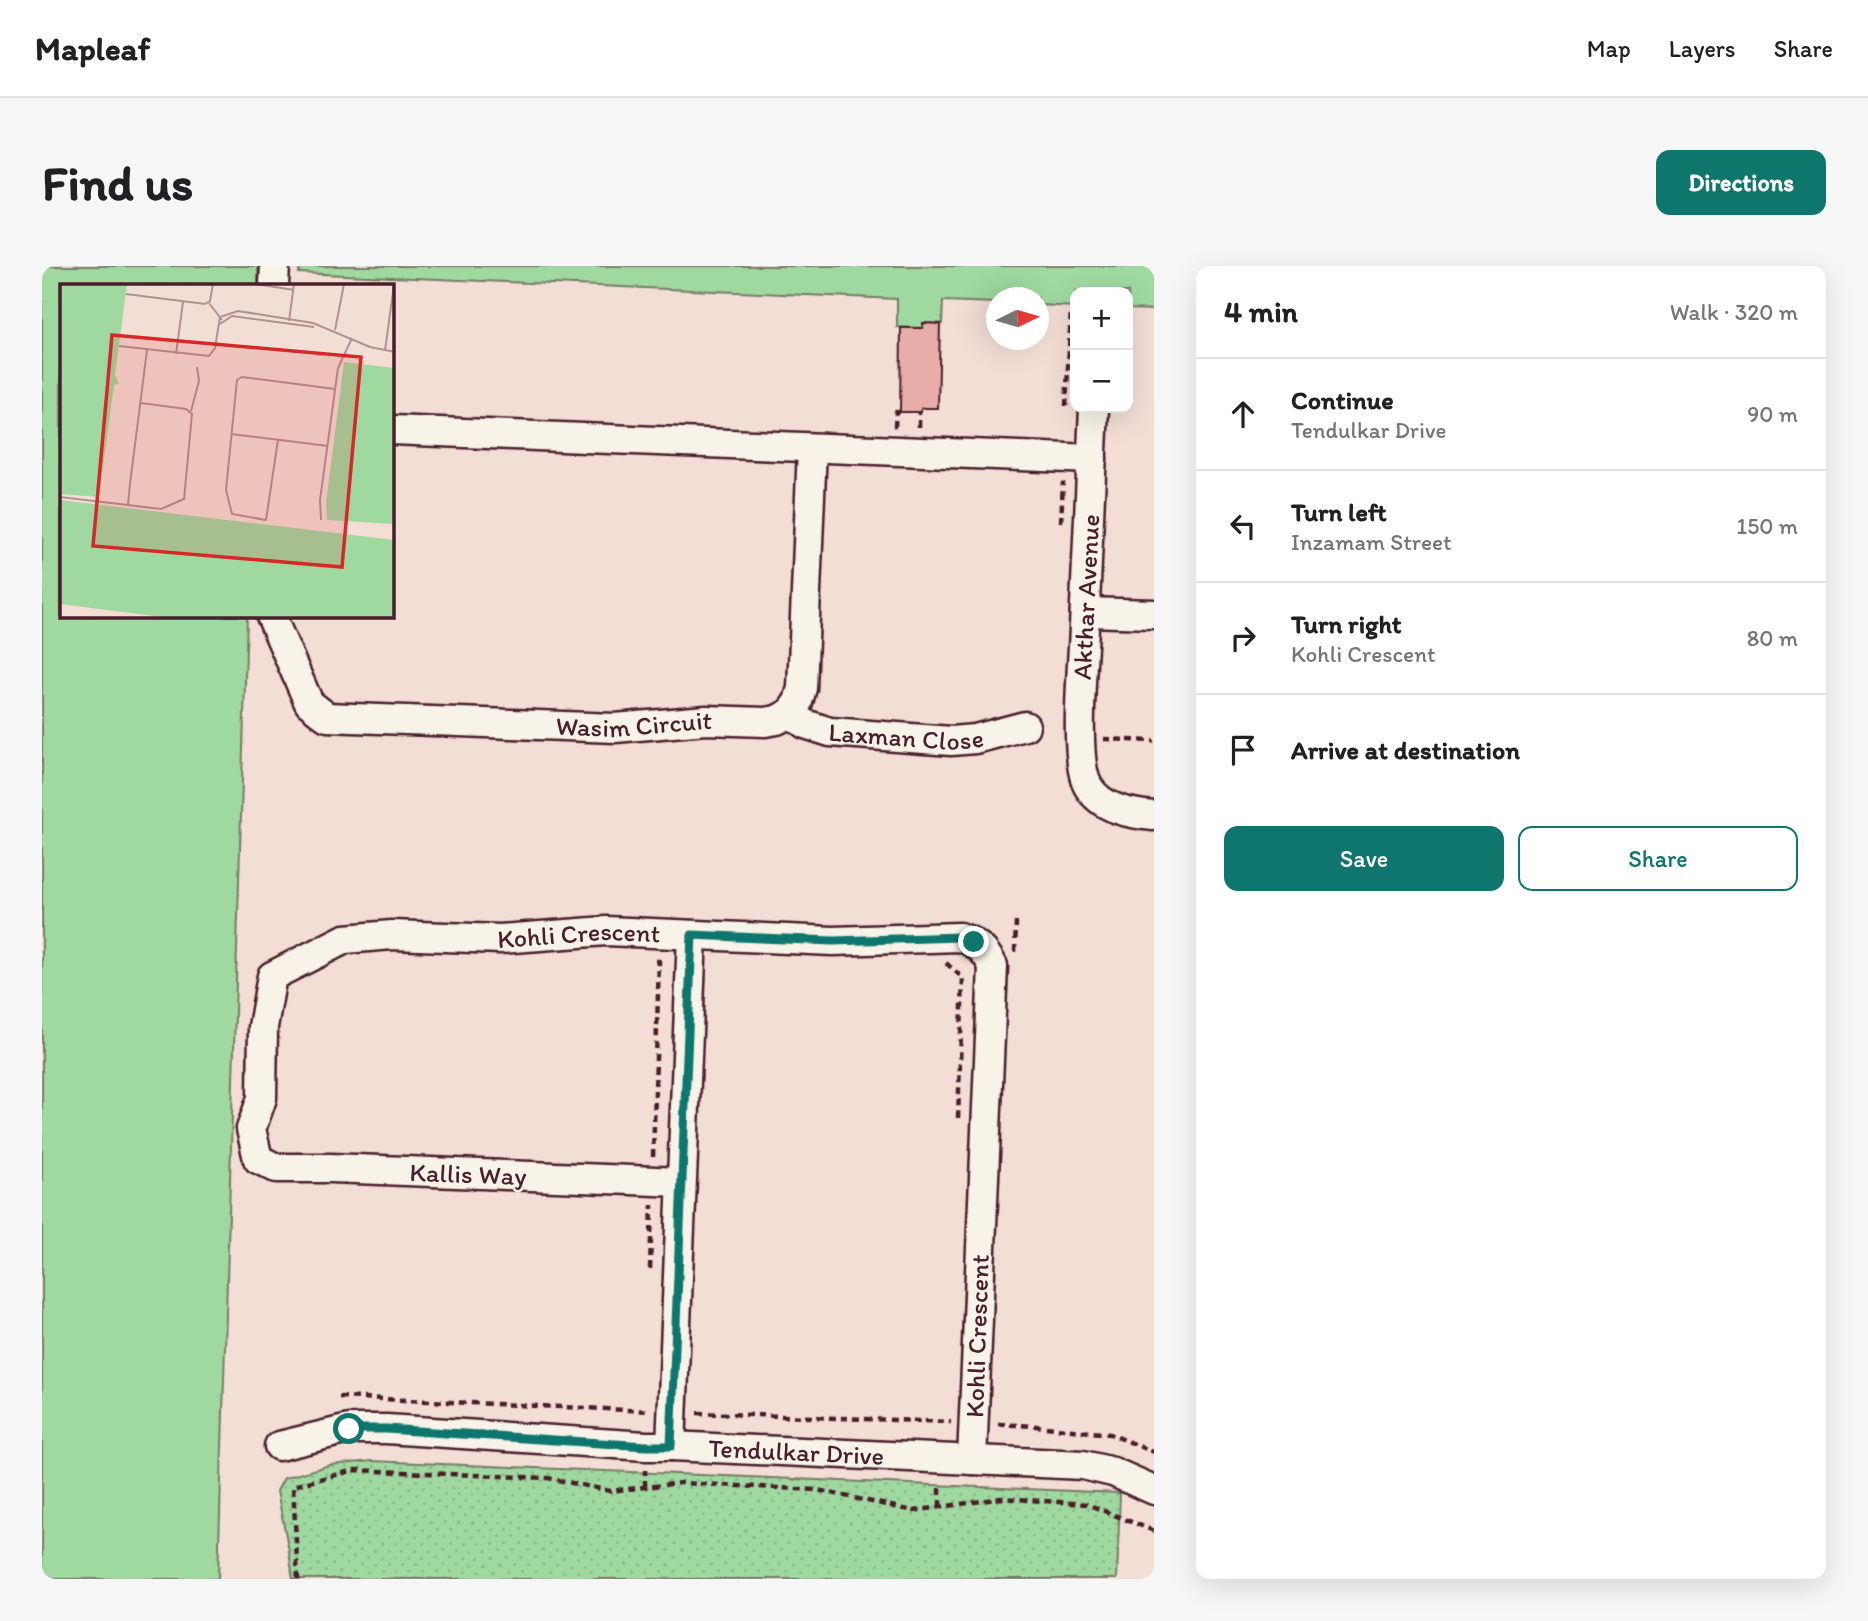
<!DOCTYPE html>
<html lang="en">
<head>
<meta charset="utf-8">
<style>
  :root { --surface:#fff; --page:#f6f6f6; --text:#202124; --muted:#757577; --line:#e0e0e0; --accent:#0f766e }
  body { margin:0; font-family:Itim,sans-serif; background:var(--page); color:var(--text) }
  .controls { position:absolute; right:21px; top:21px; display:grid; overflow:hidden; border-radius:14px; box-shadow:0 7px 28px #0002 }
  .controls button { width:63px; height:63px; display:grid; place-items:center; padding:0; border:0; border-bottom:2px solid var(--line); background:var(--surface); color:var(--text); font:35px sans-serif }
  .compass { position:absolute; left:944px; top:21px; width:63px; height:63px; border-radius:50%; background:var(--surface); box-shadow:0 7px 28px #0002; rotate:85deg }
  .stop { position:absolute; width:21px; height:21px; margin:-16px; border:5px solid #0f766e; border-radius:50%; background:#fff }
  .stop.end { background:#0f766e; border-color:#fff; box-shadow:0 2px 7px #0008 }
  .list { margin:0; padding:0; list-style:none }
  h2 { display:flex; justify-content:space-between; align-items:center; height:91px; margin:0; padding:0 28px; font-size:30px }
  h2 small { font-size:23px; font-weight:400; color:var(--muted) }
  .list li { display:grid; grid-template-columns:46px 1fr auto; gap:21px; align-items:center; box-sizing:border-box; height:112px; padding:0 28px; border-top:2px solid var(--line) }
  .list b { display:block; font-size:26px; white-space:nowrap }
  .list p { margin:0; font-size:23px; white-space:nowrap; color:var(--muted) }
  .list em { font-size:23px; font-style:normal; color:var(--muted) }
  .actions { display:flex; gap:14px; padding:21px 28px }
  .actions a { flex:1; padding:16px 0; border:2px solid var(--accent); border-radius:14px; text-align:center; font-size:24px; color:var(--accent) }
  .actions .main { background:var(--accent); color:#fff }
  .icon { flex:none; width:38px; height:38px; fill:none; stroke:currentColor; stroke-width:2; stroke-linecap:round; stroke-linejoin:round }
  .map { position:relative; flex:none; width:1112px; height:1313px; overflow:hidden; border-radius:14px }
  header { display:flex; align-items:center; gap:42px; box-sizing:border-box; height:98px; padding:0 35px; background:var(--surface); border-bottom:2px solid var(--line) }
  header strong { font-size:33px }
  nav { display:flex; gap:38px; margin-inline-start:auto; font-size:24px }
  .intro { display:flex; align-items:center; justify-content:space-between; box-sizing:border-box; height:168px; padding:0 42px }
  h1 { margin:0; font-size:49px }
  .button { padding:18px 32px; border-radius:14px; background:var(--accent); color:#fff; font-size:24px; font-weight:700 }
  main { display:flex; gap:42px; padding:0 42px }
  aside { flex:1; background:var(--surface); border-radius:14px; box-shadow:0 7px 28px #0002 }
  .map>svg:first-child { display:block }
</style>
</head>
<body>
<header>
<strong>Mapleaf</strong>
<nav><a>Map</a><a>Layers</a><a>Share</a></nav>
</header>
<div class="intro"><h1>Find us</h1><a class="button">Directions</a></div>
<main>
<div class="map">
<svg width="1112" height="1313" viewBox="0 0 1112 1313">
  <defs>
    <pattern id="park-dots" width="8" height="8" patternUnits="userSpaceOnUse" patternTransform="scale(1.75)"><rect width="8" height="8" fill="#9fd9a0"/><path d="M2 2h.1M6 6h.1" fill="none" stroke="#8aba8a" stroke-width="1.8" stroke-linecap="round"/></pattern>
  </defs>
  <rect width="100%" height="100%" fill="#f2ded5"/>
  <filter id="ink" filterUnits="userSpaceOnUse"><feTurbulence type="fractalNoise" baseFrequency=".0143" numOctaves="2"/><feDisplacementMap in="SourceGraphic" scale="14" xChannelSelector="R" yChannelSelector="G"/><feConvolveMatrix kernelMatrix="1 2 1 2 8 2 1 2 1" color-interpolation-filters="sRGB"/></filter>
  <g filter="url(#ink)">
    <g fill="#9fd9a0" stroke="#747c66" stroke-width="2">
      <polygon points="0,0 216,0 216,19 19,19 19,350 205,350 176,1313 0,1313"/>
      <polygon points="258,0 1112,0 1112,44 1086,43 1086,26 1033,26 1033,41 997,39 996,32 954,32 954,37 901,35 900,58 881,57 881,62 855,61 855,33 257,7"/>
    </g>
    <polygon fill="url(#park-dots)" stroke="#747c66" stroke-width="2" points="330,1195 1078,1227 1075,1313 251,1313 247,1285 235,1225 242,1212 288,1199"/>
    <polygon fill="#e8aca9" stroke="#4a1f2b" stroke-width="2" points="881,57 898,58 896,142 880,142 879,146 858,146 859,62 881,62"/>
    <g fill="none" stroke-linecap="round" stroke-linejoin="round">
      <g stroke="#4a1f2b" stroke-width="33">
        <g id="minor">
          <polyline points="232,19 233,0"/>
          <path d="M1052,142C1049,215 1046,288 1042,361C1041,394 1031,494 1046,520C1059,543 1089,548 1112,550"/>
          <polyline points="350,164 1050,193"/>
          <polyline points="1043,346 1112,348"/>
          <path id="s1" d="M229,350L267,437L285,451L573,462L664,454L723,456L735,454L748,447L756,436L760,422L770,182"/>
          <path id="s2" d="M748,447L763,458L788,466L909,475L933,473L983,460"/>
          <path id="s3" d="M639,916L289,902H234L216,893L209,863L220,832L221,761L230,710L303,673L350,669L458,673L564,665L791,675L918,671C935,677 943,684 951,700L930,1194"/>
          <path id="s4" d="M237,1180L307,1163H344L604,1180H629L1041,1199L1071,1206L1112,1224"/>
          <polyline points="629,1180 650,669"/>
        </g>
      </g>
      <g stroke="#4a1f2b" stroke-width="4.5" stroke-dasharray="7 5" stroke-linecap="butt">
        <polyline points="1024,140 1029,45"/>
        <polyline points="854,160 853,160 854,146 858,146"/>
        <polyline points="877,161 877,146"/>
        <polyline points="1019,256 1021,216"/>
        <polyline points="1062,473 1112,475"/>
        <polyline points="973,686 974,656"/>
        <polyline points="904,697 921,712 916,852"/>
        <polyline points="611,891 617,695 613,695"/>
        <polyline points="608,1003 610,939"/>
        <polyline points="297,1131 608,1145"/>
        <polyline points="655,1147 909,1156"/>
        <polyline points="956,1158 994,1160 1068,1168 1112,1186"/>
        <polyline points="603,1221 603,1204"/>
        <polyline points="898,1241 898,1217"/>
        <polyline points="256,1313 251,1220 313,1204 506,1212 568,1225 639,1217 775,1224 872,1245 959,1232 1045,1238 1112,1265"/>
      </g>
      <use href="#minor" stroke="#f7f3e8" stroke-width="28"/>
    </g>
  </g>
  <g fill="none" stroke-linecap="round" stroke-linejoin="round" filter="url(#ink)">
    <polyline stroke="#0f766e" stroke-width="9" points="307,1163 344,1163 604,1180 629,1180 650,669 791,675 918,671 932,676"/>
  </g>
  <g text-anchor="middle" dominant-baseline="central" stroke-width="5" stroke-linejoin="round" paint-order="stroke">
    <g font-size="26" fill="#4a1f2b" stroke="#f7f3e8">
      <text transform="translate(1044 331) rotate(-87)">Akthar Avenue</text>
      <text stroke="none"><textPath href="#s1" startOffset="425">Wasim Circuit</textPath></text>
      <text stroke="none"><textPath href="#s2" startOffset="121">Laxman Close</textPath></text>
      <text stroke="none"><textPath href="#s3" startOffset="928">Kohli Crescent</textPath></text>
      <text transform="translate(426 908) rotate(2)">Kallis Way</text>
      <text transform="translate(935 1070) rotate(-88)">Kohli Crescent</text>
      <text stroke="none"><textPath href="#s4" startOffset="520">Tendulkar Drive</textPath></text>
    </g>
  </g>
  <g transform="translate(18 18)">
    <rect width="334" height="334" fill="#f2ded5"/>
    <path d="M0,0H67L55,91L59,100L54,101L39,213L0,210ZM0,216L334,256V334H110L0,320Z" fill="#9fd9a0"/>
    <path d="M284,78L334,84V240L267,236L266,219Z" fill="#9fd9a0"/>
    <path fill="none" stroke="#af9291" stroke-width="2" d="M195,0L234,6M66,10L145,20L150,17L153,0M149,19L162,36M229,37L234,0M160,40L172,32L254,43M275,46L284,0M59,62L149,72L155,64L160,33L178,27L253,39L310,63L335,68M325,67L334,0M116,70L123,18M81,119L126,125L132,130L124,215L101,225L68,221L70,200L87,66M131,127L139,97L137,83M171,150L268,162M218,156L206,236L172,230L166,206L177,96L182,93L275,105M0,213L68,221M261,236L260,216L278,84L292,54"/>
    <path fill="#d62828" fill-opacity="0.15" stroke="#d62828" stroke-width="3.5" d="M52,51L301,73L282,283L33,262Z"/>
    <rect width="334" height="334" fill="none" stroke="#4a1f2b" stroke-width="3.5"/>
  </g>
</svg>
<div class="controls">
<button>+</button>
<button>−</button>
</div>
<svg class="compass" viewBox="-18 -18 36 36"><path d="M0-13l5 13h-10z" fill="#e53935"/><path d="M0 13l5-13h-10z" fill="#757577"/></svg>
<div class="stop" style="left:307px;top:1163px"></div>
<div class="stop end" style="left:932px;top:676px"></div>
</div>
<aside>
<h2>4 min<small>Walk · 320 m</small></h2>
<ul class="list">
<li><svg class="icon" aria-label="ahead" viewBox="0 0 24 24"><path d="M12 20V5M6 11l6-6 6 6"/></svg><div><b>Continue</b><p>Tendulkar Drive</p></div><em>90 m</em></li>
<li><svg class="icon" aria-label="left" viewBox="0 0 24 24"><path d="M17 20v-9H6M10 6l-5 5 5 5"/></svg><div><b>Turn left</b><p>Inzamam Street</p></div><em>150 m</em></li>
<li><svg class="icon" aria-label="right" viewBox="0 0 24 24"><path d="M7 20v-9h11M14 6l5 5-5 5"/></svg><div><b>Turn right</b><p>Kohli Crescent</p></div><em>80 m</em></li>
<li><svg class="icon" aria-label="arrive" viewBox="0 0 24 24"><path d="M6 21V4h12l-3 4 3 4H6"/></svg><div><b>Arrive at destination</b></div></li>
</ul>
<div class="actions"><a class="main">Save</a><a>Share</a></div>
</aside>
</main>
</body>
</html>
